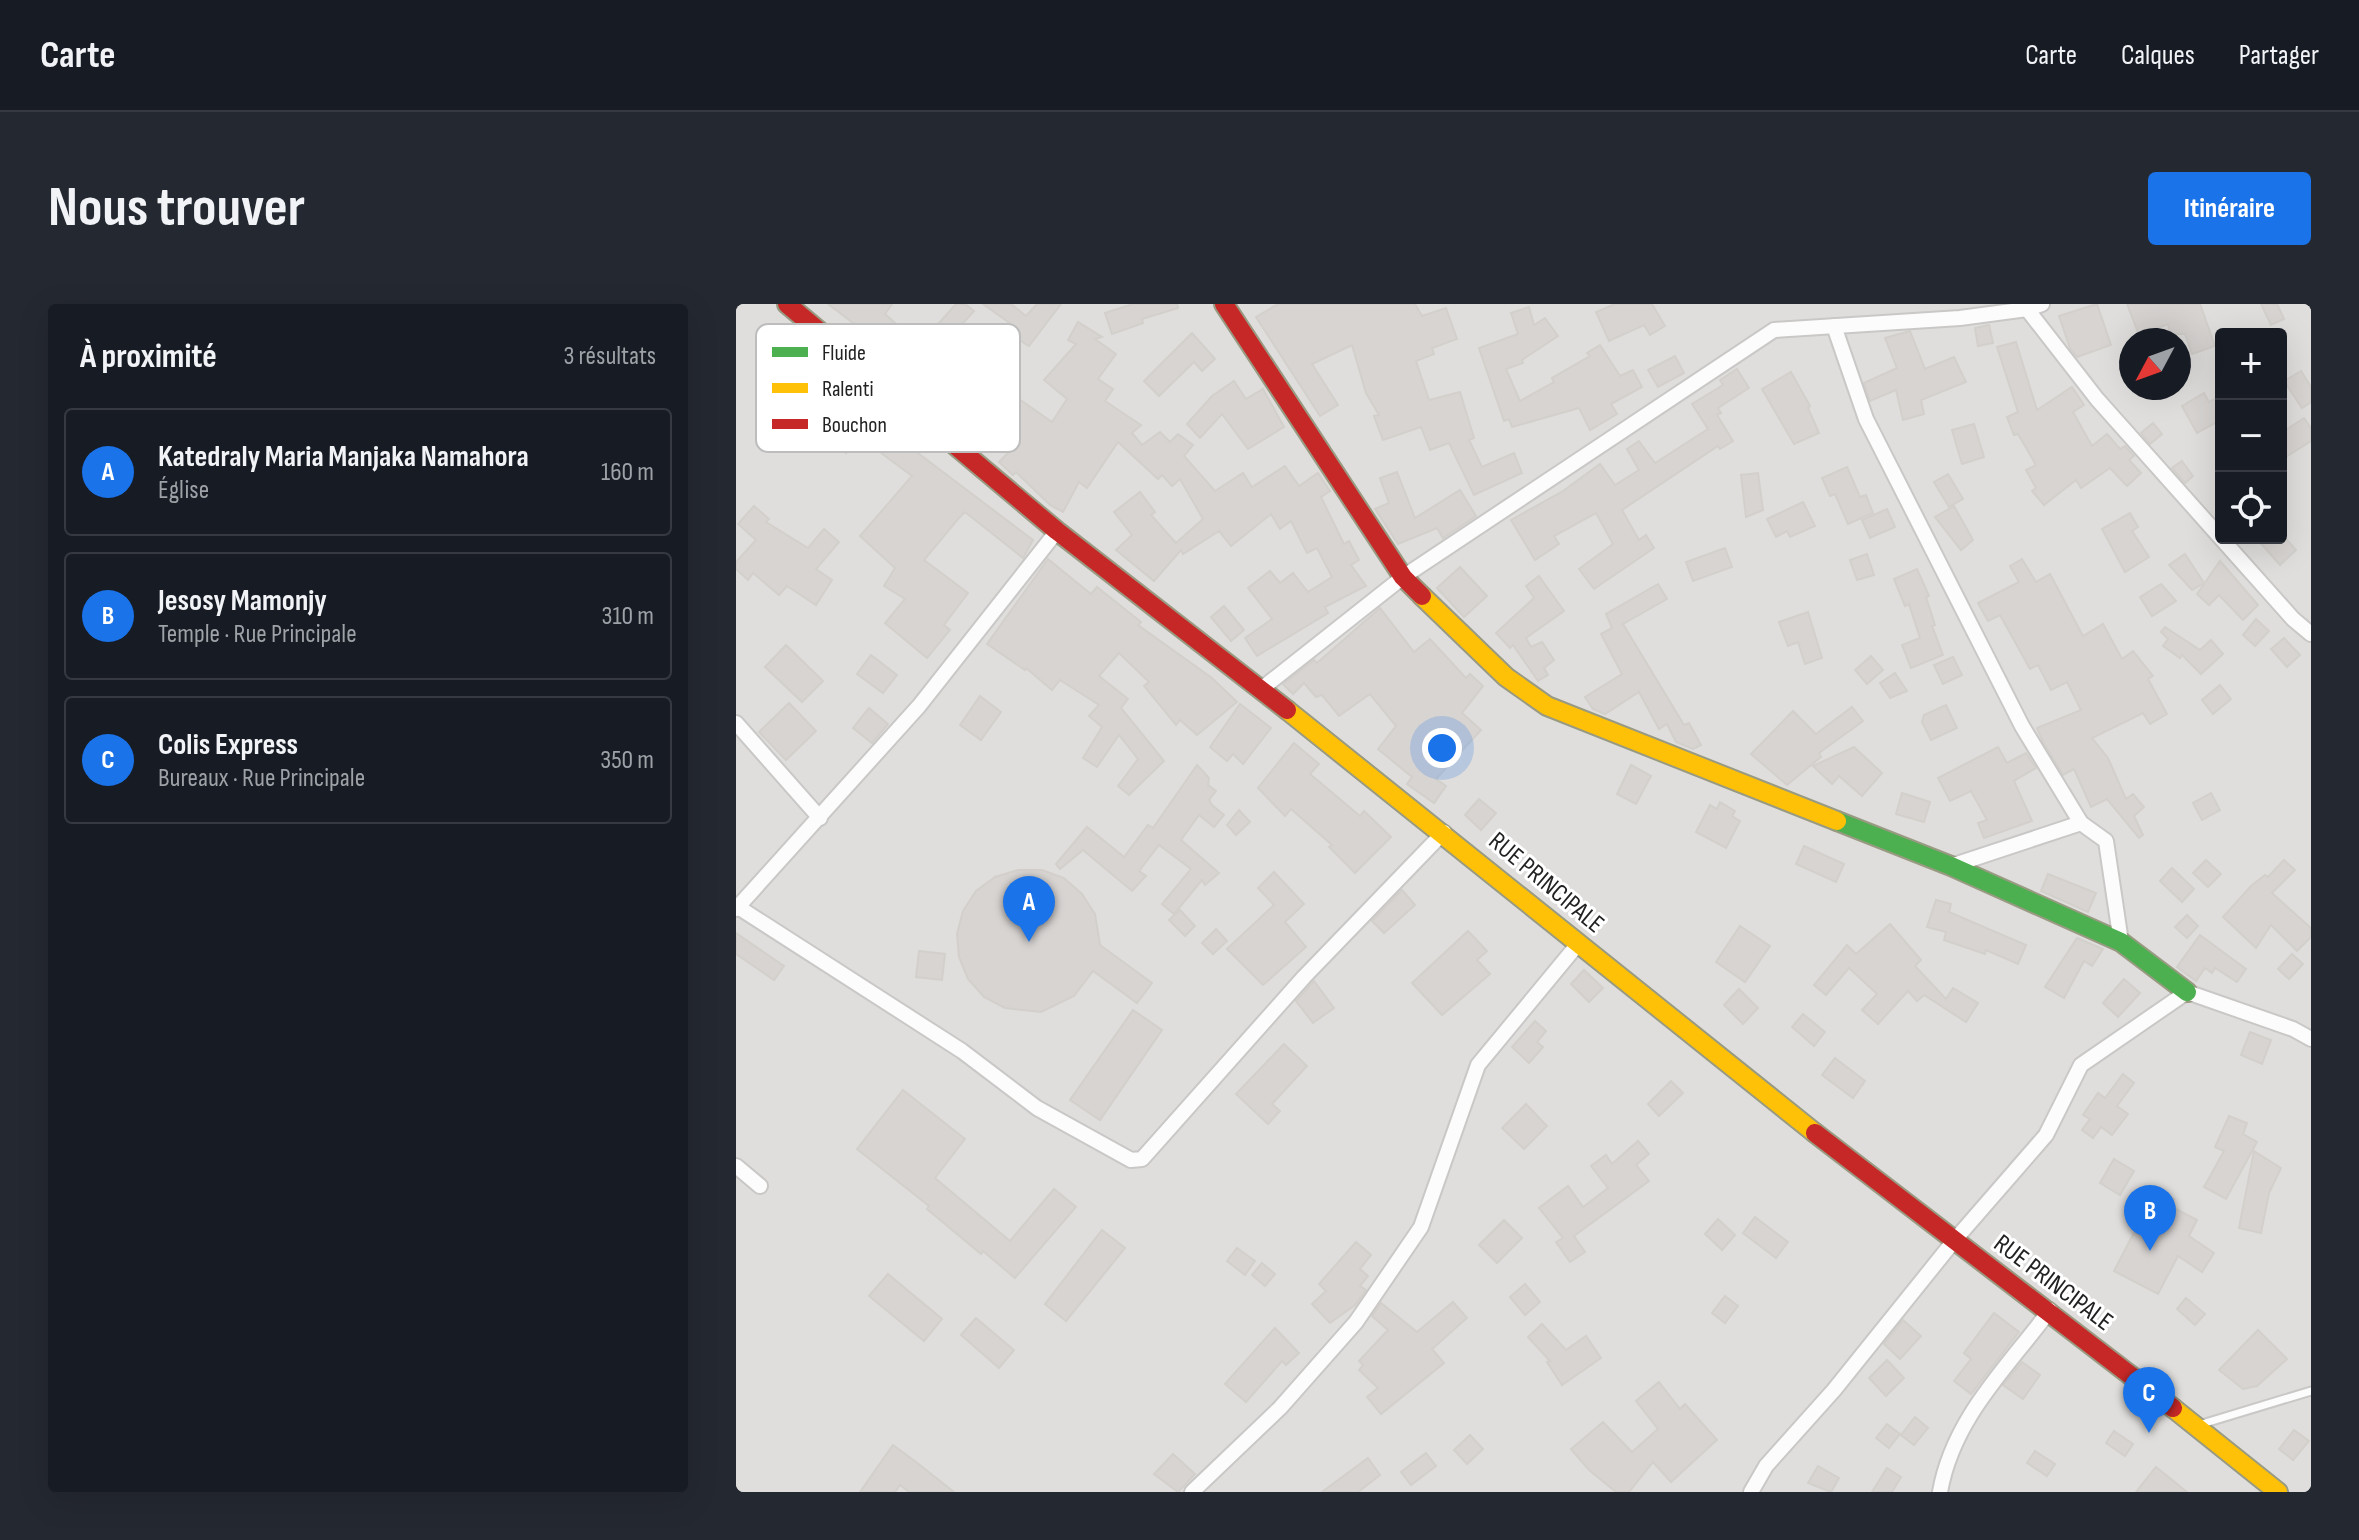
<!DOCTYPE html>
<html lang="fr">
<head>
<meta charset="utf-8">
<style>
  :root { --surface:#171b24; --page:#242831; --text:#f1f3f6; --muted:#9ea1a6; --line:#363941; --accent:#1a73e8 }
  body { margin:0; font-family:"Sofia Sans Condensed",sans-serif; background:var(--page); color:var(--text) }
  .controls { position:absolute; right:24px; top:24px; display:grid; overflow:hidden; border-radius:8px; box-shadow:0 8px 32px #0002 }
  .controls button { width:72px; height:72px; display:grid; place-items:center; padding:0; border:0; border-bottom:2px solid var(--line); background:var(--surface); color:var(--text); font:40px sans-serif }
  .compass { position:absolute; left:1383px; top:24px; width:72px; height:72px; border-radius:50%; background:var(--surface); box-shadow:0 8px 32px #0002; rotate:229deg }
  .you { position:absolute; left:706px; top:444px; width:28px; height:28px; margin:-20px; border:6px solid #fff; border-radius:50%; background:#1a73e8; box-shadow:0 0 0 12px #1a73e833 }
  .badge { display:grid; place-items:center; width:52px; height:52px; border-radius:50%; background:var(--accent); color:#fff; font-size:26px; font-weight:700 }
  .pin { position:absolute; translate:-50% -66px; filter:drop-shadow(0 2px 4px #0008) }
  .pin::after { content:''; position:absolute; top:42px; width:28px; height:24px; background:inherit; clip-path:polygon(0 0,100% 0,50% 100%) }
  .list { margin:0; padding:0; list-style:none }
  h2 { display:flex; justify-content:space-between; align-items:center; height:104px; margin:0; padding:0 32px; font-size:34px }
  h2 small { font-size:26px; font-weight:400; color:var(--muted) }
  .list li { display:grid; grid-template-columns:52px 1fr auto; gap:24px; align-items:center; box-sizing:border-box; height:128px; margin:0 16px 16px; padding:0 16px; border:2px solid var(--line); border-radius:8px }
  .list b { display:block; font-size:30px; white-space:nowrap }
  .list p { margin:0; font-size:26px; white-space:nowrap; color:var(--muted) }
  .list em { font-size:26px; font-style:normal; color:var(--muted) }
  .icon { flex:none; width:44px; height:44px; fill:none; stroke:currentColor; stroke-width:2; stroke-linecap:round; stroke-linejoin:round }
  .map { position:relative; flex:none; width:1575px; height:1188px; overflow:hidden; border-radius:8px }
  header { display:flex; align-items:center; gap:48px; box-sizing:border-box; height:112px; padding:0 40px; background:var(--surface); border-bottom:2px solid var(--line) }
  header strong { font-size:38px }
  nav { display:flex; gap:44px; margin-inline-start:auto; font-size:28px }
  .intro { display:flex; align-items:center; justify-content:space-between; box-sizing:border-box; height:192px; padding:0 48px }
  h1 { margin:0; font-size:56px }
  .button { padding:20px 36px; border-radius:8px; background:var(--accent); color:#fff; font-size:28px; font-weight:700 }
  main { display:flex; gap:48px; padding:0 48px }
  aside { flex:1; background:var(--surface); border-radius:8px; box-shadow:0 8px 32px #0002 }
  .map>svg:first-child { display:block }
</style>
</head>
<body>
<header>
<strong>Carte</strong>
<nav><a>Carte</a><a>Calques</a><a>Partager</a></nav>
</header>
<div class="intro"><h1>Nous trouver</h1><a class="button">Itinéraire</a></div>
<main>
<aside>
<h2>À proximité<small>3 résultats</small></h2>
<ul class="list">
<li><span class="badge">A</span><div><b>Katedraly Maria Manjaka Namahora</b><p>Église</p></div><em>160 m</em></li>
<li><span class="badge">B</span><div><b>Jesosy Mamonjy</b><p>Temple · Rue Principale</p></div><em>310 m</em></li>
<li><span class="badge">C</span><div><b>Colis Express</b><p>Bureaux · Rue Principale</p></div><em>350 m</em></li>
</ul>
</aside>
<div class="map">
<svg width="1575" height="1188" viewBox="0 0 1575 1188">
  <rect width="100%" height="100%" fill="#f0eeeb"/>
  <path fill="#dfdedc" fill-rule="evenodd" d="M0,0H1575V1188H0ZM1485,30H1545V234H1485ZM1395,36H1443V84H1395Z"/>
  <g fill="#d7d4d2" stroke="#d3d0cc" stroke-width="2">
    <polygon points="92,0 156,0 149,10 190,46 203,31 241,66 316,118 331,95 308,76 340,40 332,36 342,18 366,33 359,35 380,50 362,75 377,85 369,97 405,121 396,129 406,141 424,128 434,138 442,130 457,141 448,152 479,187 507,169 516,183 549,162 563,182 582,169 594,187 585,193 608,240 613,237 623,256 615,261 630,282 589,303 592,309 521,352 509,334 536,315 512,284 534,267 544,279 557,269 572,288 596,273 581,244 571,249 555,217 544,225 535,210 495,242 483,227 447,250 445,246 418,277 380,246 396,231 378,208 404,188 419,208 415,211 440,239 467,215 444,175 436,182 426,171 422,175 382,138 351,184 343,178 327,208 314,201 280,168 277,171 263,158 272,149 225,116 230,108 176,62 180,57 140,21 133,31"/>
    <polygon points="220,0 229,0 238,7 216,31 203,19"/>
    <polygon points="247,0 275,0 290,12 301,0 325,0 293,42 278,33 282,25"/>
    <polygon points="397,0 441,0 442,4 406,15 407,19 376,30 369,9"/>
    <polygon points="542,0 679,0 686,12 710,4 721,35 696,44 698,50 680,57 693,96 724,88 738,134 733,136 746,163 778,149 786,169 738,191 713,139 694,146 685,123 647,136 638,112 643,111 630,89 616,41 576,60 602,101 584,112 520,13"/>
    <polygon points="879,0 916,0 929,22 914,31 908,21 873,37 860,8"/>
    <polygon points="1361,0 1375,41 1341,53 1334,44 1323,12"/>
    <polygon points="1391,0 1464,0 1479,42 1456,50 1449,30 1434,30 1432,20 1403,31"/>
    <polygon points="1525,0 1541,0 1548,15 1535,21"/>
    <polygon points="793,3 798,21 809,14 822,32 786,56 787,59 770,65 784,97 818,78 816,74 854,52 851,49 864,41 884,72 897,66 906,83 875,100 881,110 854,126 843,104 776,123 773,115 768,117 743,44 782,30 775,9"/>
    <polygon points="1253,21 1257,39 1242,42 1239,24"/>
    <polygon points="1174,27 1189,65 1218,53 1230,78 1185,96 1188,110 1167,116 1160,86 1134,97 1128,79 1161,64 1149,34"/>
    <polygon points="456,29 479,55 466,67 458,58 423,92 408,77"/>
    <polygon points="1280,38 1301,106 1336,83 1348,101 1337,108 1356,142 1371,130 1384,145 1389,142 1398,152 1393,156 1405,169 1391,182 1374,164 1345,184 1340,176 1308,201 1296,187 1300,184 1290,166 1300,161 1282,130 1278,131 1271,113 1282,108 1261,43"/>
    <polygon points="939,52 948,69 922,83 912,66"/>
    <polygon points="1001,65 1013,84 982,104 985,109 981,111 997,137 984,145 982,142 886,206 903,236 910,231 918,244 858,285 843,265 877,240 860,209 818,232 823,240 799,256 775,216 827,187 864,160 879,181 903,166 891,145 903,137 919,159 972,125 956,100 987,81 984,76"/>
    <polygon points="1565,67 1575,83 1575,98 1566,104 1548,77"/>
    <polygon points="1055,68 1074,102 1072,104 1083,129 1058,140 1026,85"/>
    <polygon points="498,77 510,95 527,85 548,123 512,145 486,110 464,134 451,120 476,92"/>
    <polygon points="1468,89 1473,98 1485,91 1485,116 1461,129 1446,102"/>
    <polygon points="118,97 156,135 158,131 297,236 287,254 229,208 222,215 188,256 232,289 208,321 214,326 191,354 149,319 169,295 148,282 159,264 124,232 176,172 125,134 110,149 89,127"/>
    <polygon points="1568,114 1575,124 1575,137 1545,156 1545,129"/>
    <polygon points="1417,119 1426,130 1414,140 1405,129"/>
    <polygon points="1238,120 1248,153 1226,160 1216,126"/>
    <polygon points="1446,157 1457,172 1449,179 1436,164"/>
    <polygon points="1111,163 1124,193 1130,191 1137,209 1112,220 1099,190 1094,192 1086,174"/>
    <polygon points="661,168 679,214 724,186 740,212 707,234 701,224 662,240 639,205 653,199 644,174"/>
    <polygon points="1022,169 1027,206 1010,213 1005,171"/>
    <polygon points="1212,170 1227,195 1213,203 1198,178"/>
    <polygon points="1067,198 1079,222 1054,233 1051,227 1040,233 1031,215"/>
    <polygon points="18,202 33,215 30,218 72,244 88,225 103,238 80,265 96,276 80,301 51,282 43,291 17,269 12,276 0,265 0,258 20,236 2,220"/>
    <polygon points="1218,202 1237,236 1225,246 1199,213"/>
    <polygon points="1151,205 1159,223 1134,234 1126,216"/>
    <polygon points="1394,209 1402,223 1396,227 1413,253 1389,268 1366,225"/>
    <polygon points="1520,234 1549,234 1560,246 1544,261"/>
    <polygon points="989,244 996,263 957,277 950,258"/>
    <polygon points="1131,250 1138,271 1121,276 1114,256"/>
    <polygon points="1449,250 1468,279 1456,286 1433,261"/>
    <polygon points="312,255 355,290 361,283 405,318 402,321 476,374 501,398 461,431 444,416 440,421 408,382 413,378 383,349 363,372 392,395 385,404 428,457 393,491 382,482 402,455 383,431 361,463 347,454 366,423 353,412 363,401 324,376 316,386 290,364 289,366 251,340"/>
    <polygon points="1286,255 1300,278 1314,270 1347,332 1367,320 1386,355 1397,347 1417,372 1412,375 1431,410 1414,420 1407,409 1356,434 1372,454 1390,495 1397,490 1408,503 1398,512 1407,531 1403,534 1371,495 1355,503 1338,465 1327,471 1307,438 1301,424 1345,406 1331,378 1315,386 1302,361 1294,365 1264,311 1252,317 1242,299 1283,278 1274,262"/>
    <polygon points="1484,257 1522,301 1507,316 1483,291 1473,301 1461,290"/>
    <polygon points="724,263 751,292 728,313 701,284"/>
    <polygon points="1181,265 1193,292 1190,293 1199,321 1196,322 1207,351 1175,364 1166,341 1184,334 1173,300 1169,302 1158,275"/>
    <polygon points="803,272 828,307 790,334 795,343 806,338 818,356 808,364 812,371 802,377 777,341 774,344 760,329 798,294 790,282"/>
    <polygon points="922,280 931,295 887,320 948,421 953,419 965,441 957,445 940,438 931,420 923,425 903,388 869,410 857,405 849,393 886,370 865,330 876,324 870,310"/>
    <polygon points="1425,280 1440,297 1416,312 1404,293"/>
    <polygon points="488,302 508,326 495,337 475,313"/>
    <polygon points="644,304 678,348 694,335 730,374 734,370 747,382 726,409 745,426 700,475 710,482 698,499 671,480 676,473 642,445 660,422 634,390 603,412 586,391 580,393 568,379 557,390 547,380 578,356 581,359"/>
    <polygon points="1072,308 1086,354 1069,360 1062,338 1052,342 1043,318"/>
    <polygon points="1520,315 1533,327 1519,342 1507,331"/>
    <polygon points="1429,323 1464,346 1475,336 1487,350 1465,370 1446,351 1444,354 1427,342 1432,335 1425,328"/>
    <polygon points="1548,334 1564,351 1551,363 1535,345"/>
    <polygon points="50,341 87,377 66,398 29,363"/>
    <polygon points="135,351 161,371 147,389 121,370"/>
    <polygon points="1135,352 1147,366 1131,380 1119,366"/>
    <polygon points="1217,353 1226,371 1207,380 1198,361"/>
    <polygon points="1159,369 1171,387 1154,394 1144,379"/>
    <polygon points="1484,381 1495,395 1477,410 1466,396"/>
    <polygon points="244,392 265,408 245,436 224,421"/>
    <polygon points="53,399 80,427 50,456 23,428"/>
    <polygon points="504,400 535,424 507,460 497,450 491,457 474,443"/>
    <polygon points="1210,401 1221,424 1195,436 1186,418 1188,411"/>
    <polygon points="1116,403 1127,417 1083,449 1085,453 1051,481 1015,450 1057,407 1080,430"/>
    <polygon points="133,404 152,420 136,439 117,424"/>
    <polygon points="558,439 583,460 574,470 624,512 628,507 655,533 619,569 593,543 596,541 555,505 549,512 522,484"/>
    <polygon points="1118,443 1146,469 1126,492 1103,472 1096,480 1077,462"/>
    <polygon points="1262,443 1271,459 1290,449 1300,464 1278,477 1296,517 1248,534 1242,519 1251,516 1235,487 1214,497 1202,474"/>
    <polygon points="461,461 473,474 472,481 480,487 473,496 476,501 488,511 478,523 463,511 445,536 483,569 469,581 466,576 438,610 426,600 455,565 423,541 403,567 410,572 396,587 347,546 324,565 320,560 351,523 388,553 412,521 417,524"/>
    <polygon points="895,461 915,472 900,500 881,490"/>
    <polygon points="1166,489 1194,498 1188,518 1160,510"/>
    <polygon points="1475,489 1484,506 1466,516 1457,499"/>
    <polygon points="743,495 760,509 745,526 729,511"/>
    <polygon points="984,498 999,507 996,512 1004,517 990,544 960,528 974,501 981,505"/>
    <polygon points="503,506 514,518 500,531 491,521"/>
    <polygon points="1068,542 1108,560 1100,578 1060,560"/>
    <polygon points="1470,556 1485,570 1472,583 1457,569"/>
    <polygon points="1548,556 1559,566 1536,589 1575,624 1575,633 1561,647 1535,621 1520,644 1487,613 1515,582 1529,571 1532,573"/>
    <polygon points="1436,564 1458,585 1446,598 1424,577"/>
    <polygon points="282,566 306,566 328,574 346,590 359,610 364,641 416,679 401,699 357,667 338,692 305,708 269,704 248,693 232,675 223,653 221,630 227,607 240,587 259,573"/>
    <polygon points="538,568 568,600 549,618 570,643 527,681 491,645 538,601 522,584"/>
    <polygon points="1312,570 1360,589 1352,608 1305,587"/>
    <polygon points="666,586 679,601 648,629 636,617"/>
    <polygon points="1200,596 1215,600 1213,608 1290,641 1282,660 1250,646 1249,650 1208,636 1210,628 1191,623"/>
    <polygon points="444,606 459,622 449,632 433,616"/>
    <polygon points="1451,611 1462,622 1451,634 1439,623"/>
    <polygon points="1154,620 1185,656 1179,662 1210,695 1217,684 1242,699 1230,718 1188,691 1181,697 1172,687 1142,720 1126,706 1141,690 1113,664 1090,691 1078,681 1111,641 1120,650"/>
    <polygon points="1004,622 1034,642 1009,678 980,658"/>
    <polygon points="480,625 491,637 477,650 466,639"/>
    <polygon points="732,627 751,647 741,656 754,670 706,711 676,679"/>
    <polygon points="0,629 48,662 38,676 0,650"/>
    <polygon points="1464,631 1510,665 1501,678 1479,664 1476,669 1469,664 1460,677 1441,663"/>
    <polygon points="1341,634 1367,645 1356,662 1348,657 1328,694 1309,683"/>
    <polygon points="183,647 209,650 206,676 180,673"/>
    <polygon points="1556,650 1567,660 1553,675 1542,665"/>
    <polygon points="848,666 867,684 853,698 835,680"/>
    <polygon points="1388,675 1404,689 1382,713 1367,699"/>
    <polygon points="578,677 598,704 577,719 560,697"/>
    <polygon points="1003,685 1022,704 1007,720 988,701"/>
    <polygon points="397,706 426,726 364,816 334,796"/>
    <polygon points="1067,710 1089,728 1078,742 1056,723"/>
    <polygon points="799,717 810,727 801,738 807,743 793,759 776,743"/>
    <polygon points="1514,728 1535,736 1526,760 1505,751"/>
    <polygon points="548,740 571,762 536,800 544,807 532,820 500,790"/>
    <polygon points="1099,754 1129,777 1117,794 1086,771"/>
    <polygon points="1387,770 1398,779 1381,802 1392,810 1376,831 1365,823 1357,834 1346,826 1354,815 1347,811 1362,789 1369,794"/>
    <polygon points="935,777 947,789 923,812 912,800"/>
    <polygon points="167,786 229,835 199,874 274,937 318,885 340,903 279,974 247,947 245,950 191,905 193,902 121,845"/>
    <polygon points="790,800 811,822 788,845 766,824"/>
    <polygon points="1493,812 1511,819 1507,830 1521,838 1490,895 1468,883 1488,847 1479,843"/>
    <polygon points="902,837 913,850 900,861 913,877 838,932 849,948 834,958 820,938 827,934 803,904 832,882 847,903 872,884 855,862 870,851 876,860"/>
    <polygon points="1518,847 1545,864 1533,889 1525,929 1503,924"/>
    <polygon points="1378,855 1398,867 1384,891 1364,879"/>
    <polygon points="1420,886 1438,895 1434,902 1461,916 1453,932 1478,949 1466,968 1442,952 1422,990 1378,967"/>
    <polygon points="1019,913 1052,938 1040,954 1007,929"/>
    <polygon points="982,915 999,931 986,946 969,930"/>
    <polygon points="768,916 786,934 761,959 743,941"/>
    <polygon points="366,926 389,944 330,1017 309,1000"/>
    <polygon points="620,938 635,951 624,965 632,972 624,982 630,986 619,1001 594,1019 576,1000 590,987 583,980"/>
    <polygon points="501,944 519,957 509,971 491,957"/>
    <polygon points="526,959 539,970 529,982 516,971"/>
    <polygon points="152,970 206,1015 188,1037 133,992"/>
    <polygon points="789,980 804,998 789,1011 774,993"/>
    <polygon points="989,992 1002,1002 989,1019 976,1009"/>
    <polygon points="1450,994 1469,1010 1459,1021 1441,1005"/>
    <polygon points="717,998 731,1014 696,1045 708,1059 645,1110 631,1093 642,1084 623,1066 627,1061 623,1057 652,1026 636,1012 645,999 681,1028"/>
    <polygon points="1258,1009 1283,1028 1235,1090 1218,1077 1235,1055 1228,1049"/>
    <polygon points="240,1014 278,1046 263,1064 225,1031"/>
    <polygon points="1167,1016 1185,1032 1164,1055 1148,1040"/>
    <polygon points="806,1020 830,1046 850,1032 865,1054 826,1081 811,1058 814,1057 792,1033"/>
    <polygon points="539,1024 563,1049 550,1061 546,1057 510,1098 489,1080"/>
    <polygon points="1522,1026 1551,1055 1521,1082 1507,1085 1483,1066"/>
    <polygon points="1151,1056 1168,1074 1150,1092 1133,1074"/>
    <polygon points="1286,1058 1304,1071 1287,1095 1267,1081"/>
    <polygon points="923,1078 944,1105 949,1100 981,1136 935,1178 917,1158 893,1188 880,1188 853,1166 835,1145 867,1118 896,1148 922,1125 900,1097"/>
    <polygon points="1179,1113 1192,1124 1178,1141 1165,1131"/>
    <polygon points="1151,1120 1164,1130 1153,1144 1140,1134"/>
    <polygon points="1558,1126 1573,1137 1557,1156 1543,1145"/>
    <polygon points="1378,1127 1397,1140 1389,1152 1370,1139"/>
    <polygon points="734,1131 747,1145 731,1160 718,1146"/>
    <polygon points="157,1141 180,1158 218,1188 173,1188 164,1181 159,1188 124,1188"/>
    <polygon points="1299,1147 1319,1160 1311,1172 1291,1159"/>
    <polygon points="690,1149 700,1162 675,1181 665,1168"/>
    <polygon points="437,1150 459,1170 442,1188 418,1170"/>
    <polygon points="632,1154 644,1171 622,1188 586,1188"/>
    <polygon points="1082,1162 1103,1174 1095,1188 1072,1179"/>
    <polygon points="1420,1163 1451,1188 1400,1188"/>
    <polygon points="1151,1164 1165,1173 1156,1188 1136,1188"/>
  </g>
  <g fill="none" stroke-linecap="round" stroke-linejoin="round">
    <g stroke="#c9c8c7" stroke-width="11">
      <polyline id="lane" points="1466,1120 1575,1087"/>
    </g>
    <g stroke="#c9c8c7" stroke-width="18">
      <g id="street">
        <polyline points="1291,5 1361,95 1557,315 1575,330"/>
        <polyline points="1098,22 1130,115 1286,422 1345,519 1370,537 1385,638"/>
        <polyline points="524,386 667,273 1038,26 1224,14 1291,5 1306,0"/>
        <polyline points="0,419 84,514"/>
        <polyline points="1215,562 1345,519"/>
        <polyline points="2,603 226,747 301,804 395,856 406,855 568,673 708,528"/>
        <polyline points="0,605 183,402 321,227"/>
        <polyline points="0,862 24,882"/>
        <polyline points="456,1188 544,1104 620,1018 685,923 742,761 842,640"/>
        <polyline points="1015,1188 1030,1162 1098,1086 1217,938 1310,831 1345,761 1451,688 1557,725 1575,735"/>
        <path d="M1204,1188C1217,1114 1271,1064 1314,1006"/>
      </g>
    </g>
    <g stroke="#999a82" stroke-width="22">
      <polyline id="fast" points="1101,517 1215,562 1385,638 1451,688"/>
    </g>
    <g stroke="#999a82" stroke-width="22">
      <g id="slow">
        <polyline points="686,292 770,373 811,402 1101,517"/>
        <polyline points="551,406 1079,829"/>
        <polyline points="1437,1104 1542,1188"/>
      </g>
    </g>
    <g stroke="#999a82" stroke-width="22">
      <g id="jam">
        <polyline points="51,0 321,227 551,406"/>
        <polyline points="488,0 667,273 686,292"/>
        <polyline points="1079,829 1437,1104"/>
      </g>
    </g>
    <use href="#lane" stroke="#fdfcfc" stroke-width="7"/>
    <use href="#street" stroke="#fdfcfc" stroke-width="14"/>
    <use href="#fast" stroke="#4caf50" stroke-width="18"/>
    <use href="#slow" stroke="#ffc107" stroke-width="18"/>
    <use href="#jam" stroke="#c62828" stroke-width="18"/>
  </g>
  <g text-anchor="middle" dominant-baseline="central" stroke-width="6" stroke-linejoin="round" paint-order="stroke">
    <g font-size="26" fill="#222" stroke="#fff">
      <text transform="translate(810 579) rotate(40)">RUE PRINCIPALE</text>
      <text transform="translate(1317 979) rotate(37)">RUE PRINCIPALE</text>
    </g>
  </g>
  <rect x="20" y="20" width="264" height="128" rx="12" fill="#fff" stroke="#bdbdbd" stroke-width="2"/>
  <rect x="36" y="43" width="36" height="10" fill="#4caf50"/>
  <rect x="36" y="79" width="36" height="10" fill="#ffc107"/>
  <rect x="36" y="115" width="36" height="10" fill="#c62828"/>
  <g font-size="22" fill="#222">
    <text x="86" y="56">Fluide</text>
    <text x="86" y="92">Ralenti</text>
    <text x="86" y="128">Bouchon</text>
  </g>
</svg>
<div class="controls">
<button>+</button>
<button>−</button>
<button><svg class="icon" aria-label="locate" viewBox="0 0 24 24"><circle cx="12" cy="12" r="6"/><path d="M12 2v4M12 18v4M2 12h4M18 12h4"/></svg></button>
</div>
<svg class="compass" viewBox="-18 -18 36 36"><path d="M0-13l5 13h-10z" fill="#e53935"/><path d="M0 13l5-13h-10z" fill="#9ea1a6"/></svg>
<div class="you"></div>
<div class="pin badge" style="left:293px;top:638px">A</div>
<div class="pin badge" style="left:1414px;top:947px">B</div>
<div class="pin badge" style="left:1413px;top:1129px">C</div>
</div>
</main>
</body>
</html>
